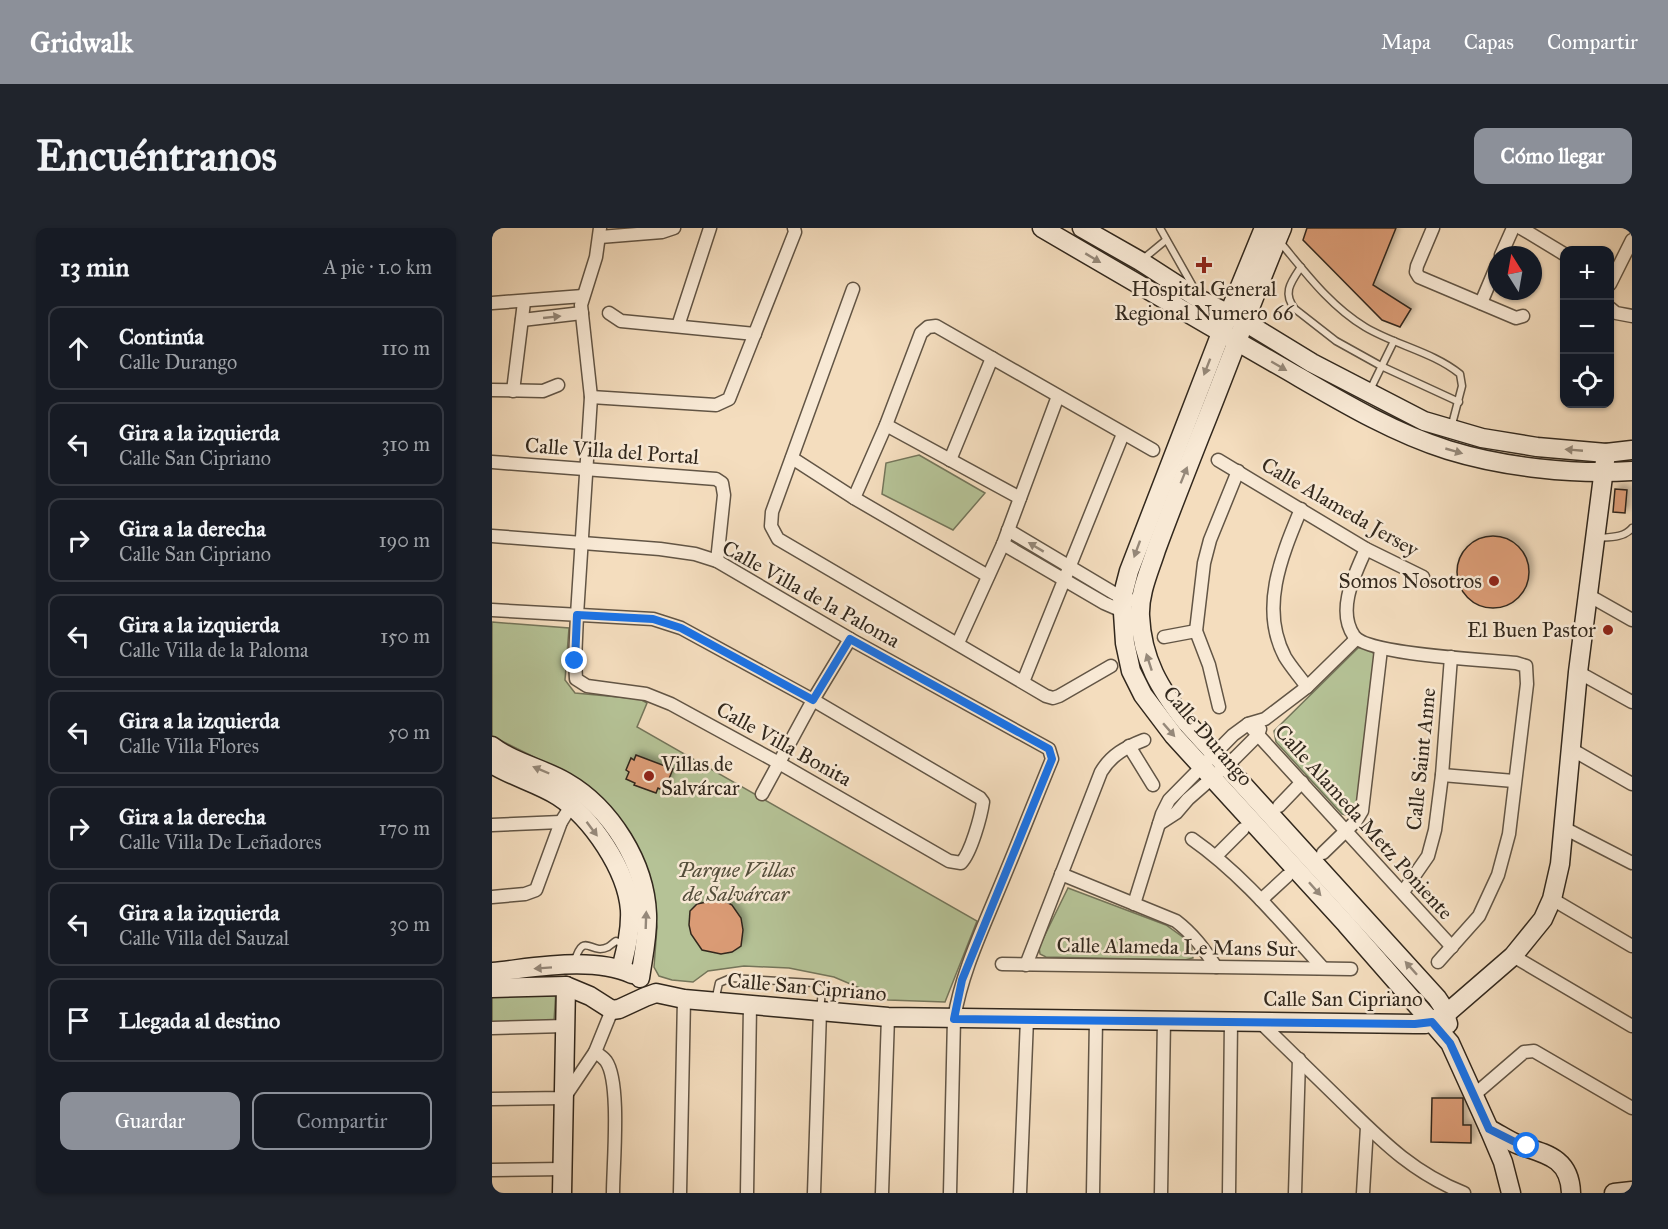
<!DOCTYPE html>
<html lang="es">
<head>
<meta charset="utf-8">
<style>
  :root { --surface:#171b24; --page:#20242c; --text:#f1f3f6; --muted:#9ea1a6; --line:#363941; --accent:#8c9099 }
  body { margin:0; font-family:"IM FELL Great Primer",serif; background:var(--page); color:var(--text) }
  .controls { position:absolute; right:18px; top:18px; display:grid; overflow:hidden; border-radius:12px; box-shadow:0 2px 4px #0004 }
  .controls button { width:54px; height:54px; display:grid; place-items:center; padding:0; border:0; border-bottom:2px solid var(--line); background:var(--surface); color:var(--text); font:30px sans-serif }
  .compass { position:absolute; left:996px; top:18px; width:54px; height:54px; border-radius:50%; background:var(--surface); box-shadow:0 2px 4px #0004; rotate:349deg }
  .stop { position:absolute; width:18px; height:18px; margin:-14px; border:4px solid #1a73e8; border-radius:50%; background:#fff }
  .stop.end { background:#1a73e8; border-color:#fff; box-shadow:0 2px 6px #0008 }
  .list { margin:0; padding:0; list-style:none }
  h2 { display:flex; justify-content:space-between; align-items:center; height:78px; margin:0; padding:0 24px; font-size:26px }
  h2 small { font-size:20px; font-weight:400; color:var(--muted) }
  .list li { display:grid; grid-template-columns:39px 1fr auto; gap:18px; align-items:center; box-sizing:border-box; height:84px; margin:0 12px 12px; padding:0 12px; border:2px solid var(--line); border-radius:12px }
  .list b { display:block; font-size:22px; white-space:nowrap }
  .list p { margin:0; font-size:20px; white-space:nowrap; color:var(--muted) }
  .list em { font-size:20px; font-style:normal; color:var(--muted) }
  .actions { display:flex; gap:12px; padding:18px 24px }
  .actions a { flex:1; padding:14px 0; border:2px solid var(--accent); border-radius:12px; text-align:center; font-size:21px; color:var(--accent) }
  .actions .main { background:var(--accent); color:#fff }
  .icon { flex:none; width:33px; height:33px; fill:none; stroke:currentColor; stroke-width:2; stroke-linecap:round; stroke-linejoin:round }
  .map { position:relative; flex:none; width:1140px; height:965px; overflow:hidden; border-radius:12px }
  header { display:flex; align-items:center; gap:36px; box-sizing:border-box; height:84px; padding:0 30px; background:var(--accent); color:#fff }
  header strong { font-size:28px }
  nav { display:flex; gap:33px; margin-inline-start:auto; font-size:21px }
  .intro { display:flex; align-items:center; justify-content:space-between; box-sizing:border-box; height:144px; padding:0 36px }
  h1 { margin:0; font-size:42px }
  .button { padding:15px 27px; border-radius:12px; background:var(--accent); color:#fff; font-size:21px; font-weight:700 }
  main { display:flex; gap:36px; padding:0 36px }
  aside { flex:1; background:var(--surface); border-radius:12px; box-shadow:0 2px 4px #0004 }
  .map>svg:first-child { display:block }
</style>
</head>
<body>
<header>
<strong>Gridwalk</strong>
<nav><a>Mapa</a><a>Capas</a><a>Compartir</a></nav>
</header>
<div class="intro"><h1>Encuéntranos</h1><a class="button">Cómo llegar</a></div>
<main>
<aside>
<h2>13 min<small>A pie · 1.0 km</small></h2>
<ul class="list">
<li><svg class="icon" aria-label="ahead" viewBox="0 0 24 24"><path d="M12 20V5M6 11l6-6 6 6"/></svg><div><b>Continúa</b><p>Calle Durango</p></div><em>110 m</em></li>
<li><svg class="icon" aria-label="left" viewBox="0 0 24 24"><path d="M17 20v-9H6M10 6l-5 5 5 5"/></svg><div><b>Gira a la izquierda</b><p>Calle San Cipriano</p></div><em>310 m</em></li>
<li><svg class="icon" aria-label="right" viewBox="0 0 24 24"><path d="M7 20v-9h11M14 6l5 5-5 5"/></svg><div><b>Gira a la derecha</b><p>Calle San Cipriano</p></div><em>190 m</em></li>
<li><svg class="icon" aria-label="left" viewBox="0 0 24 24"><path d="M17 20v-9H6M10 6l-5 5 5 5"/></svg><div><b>Gira a la izquierda</b><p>Calle Villa de la Paloma</p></div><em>150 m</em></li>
<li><svg class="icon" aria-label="left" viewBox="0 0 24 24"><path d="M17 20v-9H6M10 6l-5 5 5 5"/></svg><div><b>Gira a la izquierda</b><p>Calle Villa Flores</p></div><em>50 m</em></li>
<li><svg class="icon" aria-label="right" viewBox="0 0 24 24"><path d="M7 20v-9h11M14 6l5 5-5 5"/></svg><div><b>Gira a la derecha</b><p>Calle Villa De Leñadores</p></div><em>170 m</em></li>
<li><svg class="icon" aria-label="left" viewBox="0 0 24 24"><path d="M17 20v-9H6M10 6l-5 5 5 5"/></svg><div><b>Gira a la izquierda</b><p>Calle Villa del Sauzal</p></div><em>30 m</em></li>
<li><svg class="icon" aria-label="arrive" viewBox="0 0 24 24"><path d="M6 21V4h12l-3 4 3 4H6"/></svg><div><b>Llegada al destino</b></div></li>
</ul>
<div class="actions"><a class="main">Guardar</a><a>Compartir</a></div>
</aside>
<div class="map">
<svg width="1140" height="965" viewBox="0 0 1140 965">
  <defs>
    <filter id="shadow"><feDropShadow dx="4" dy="-4" stdDeviation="3" flood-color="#0004"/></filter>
  </defs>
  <rect width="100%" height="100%" fill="#f4ddbe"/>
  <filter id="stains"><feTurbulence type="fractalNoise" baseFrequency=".00333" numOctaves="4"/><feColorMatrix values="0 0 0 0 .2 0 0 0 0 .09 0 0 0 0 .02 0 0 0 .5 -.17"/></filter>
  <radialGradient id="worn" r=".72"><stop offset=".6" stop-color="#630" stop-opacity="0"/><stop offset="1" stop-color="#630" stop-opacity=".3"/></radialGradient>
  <g fill="#b5c296" stroke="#74755a" stroke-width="1.5">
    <polygon points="427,227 493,265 461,302 390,266 394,235"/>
    <polygon points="0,394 77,400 73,452 83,465 148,471 155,475 145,499 485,693 453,774 396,772 342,749 297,740 252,738 216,743 201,754 180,752 167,748 162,739 165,699 159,653 140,611 50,533 0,508"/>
    <polygon points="872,419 880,423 883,428 866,585 858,588 850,586 784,514 782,503 866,420"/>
    <polygon points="576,660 674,697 699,715 701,730 693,732 554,729 548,726 547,719"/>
    <polygon points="64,762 62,793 0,794 0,767"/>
  </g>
  <g fill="#da9b74" stroke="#32281d" stroke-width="1.5" filter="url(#shadow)">
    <polygon points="815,0 904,0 881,57 919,81 908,99 890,92 811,12"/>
    <polygon points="1123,261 1135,262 1133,285 1121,284"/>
    <circle cx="1001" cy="344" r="36"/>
    <polygon points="144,527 181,541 172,563 166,560 164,565 142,557 143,555 134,551 137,544 134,542 139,530 142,532"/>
    <polygon points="229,671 240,677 249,690 251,702 249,718 240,724 229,726 210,722 199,706 197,697 198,683 205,676"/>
    <polygon points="940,870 971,870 971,897 979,897 979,915 939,914"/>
  </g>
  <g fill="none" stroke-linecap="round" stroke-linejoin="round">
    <g stroke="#625545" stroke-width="9">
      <g id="lane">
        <polyline points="668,0 703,62"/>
        <path d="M788,14C813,44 838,78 873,99C903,117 941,124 968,146L970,158L959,200"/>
        <polyline points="651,31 674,12"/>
        <path d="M809,39C799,54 790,65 803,81L844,113L889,138L967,174"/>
        <polyline points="878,162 902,113"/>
        <path d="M1105,310C1117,309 1132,310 1140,300"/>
        <path d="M82,735C92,701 98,728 116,719C119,717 121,715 124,713L132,716"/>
        <polyline points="223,773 227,755 239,750 321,755 330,763 328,782"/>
      </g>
    </g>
    <g stroke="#625545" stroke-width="15">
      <g id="street">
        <polyline points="941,0 925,38 924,44 927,49 1024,90 1031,88"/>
        <polyline points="1029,0 1072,26"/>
        <polyline points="108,9 170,4 182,0"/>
        <polyline points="1009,27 1021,0"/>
        <polyline points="1118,56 1140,12"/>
        <polyline points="361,61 280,284 279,298 286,311 554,468 561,470 567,468 619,438"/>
        <polyline points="0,75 91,68"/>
        <polyline points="989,75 1005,37"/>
        <polyline points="1118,80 1124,85 1140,88"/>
        <polyline points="117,85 129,93 263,106"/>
        <polyline points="30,92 90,85"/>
        <polyline points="186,98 218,0"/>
        <polyline points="0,162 51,163 66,157"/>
        <polyline points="21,163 32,74"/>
        <polyline points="99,169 224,177 237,171 303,4 302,0"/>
        <polyline points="394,197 528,270"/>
        <polyline points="300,230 362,270 496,348"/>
        <polyline points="458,232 500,130"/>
        <polyline points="726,232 874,321 931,349"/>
        <polyline points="0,234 224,251 230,255 232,267 225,333"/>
        <polyline points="362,270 394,197 429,105 436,99 444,98 661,222"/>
        <path d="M809,281C790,327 767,380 793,429C799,439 808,449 815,459"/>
        <polyline points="516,302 630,370 648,374"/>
        <path d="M0,308L168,321L203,326L225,333L358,411L557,521L560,531C541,577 523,623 504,668C487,709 469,748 462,791L458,965"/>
        <polyline points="511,316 612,375 635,385"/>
        <path d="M874,321C863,346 844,382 862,408C876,427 997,432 1024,435L1034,438L1035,456L1017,606L1006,647L987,688L946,734"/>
        <polyline points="1096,367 1140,392"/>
        <path d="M0,382L161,391L189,400L321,472L488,570L491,574C489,588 479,625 469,635L457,633L287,535L179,476L154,466L95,458L84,451L83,433L85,387L99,169L89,77L104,29L108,0"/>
        <polyline points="672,409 704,403"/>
        <polyline points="466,415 511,316 566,168"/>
        <polyline points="1086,444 1140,474"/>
        <polyline points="531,454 631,206"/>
        <polyline points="727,479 717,437 704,403 712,335 718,312 746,243"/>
        <polyline points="756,496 960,719"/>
        <polyline points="637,518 661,557"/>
        <polyline points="1079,521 1140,556"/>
        <polyline points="950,547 1022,553"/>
        <polyline points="270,566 321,472 358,411"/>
        <polyline points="787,578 810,554"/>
        <polyline points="667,596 684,585 696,571 744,529 766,507 768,501"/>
        <polyline points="0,597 69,594"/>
        <polyline points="1070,599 1140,635"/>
        <path d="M700,611C750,646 790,695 831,740"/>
        <polyline points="831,625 864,593 870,583 889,421"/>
        <polyline points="724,628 751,601"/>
        <path d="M569,646L684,693C701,706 712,721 724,739"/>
        <polyline points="911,664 936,628 943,602 950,547 959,429"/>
        <polyline points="0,669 33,666 44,662 69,594 79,578"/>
        <polyline points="1060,671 1140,718"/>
        <polyline points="769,672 795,648"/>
        <polyline points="642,676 670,586 677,572 741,507 756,496 773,491 815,459 864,411"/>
        <polyline points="1021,728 1140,798"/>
        <polyline points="510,736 859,741"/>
        <path d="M534,737L609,544C619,527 634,519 652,512"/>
        <path d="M768,794C795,820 821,846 848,872C888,911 919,944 972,965"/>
        <polyline points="0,800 73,798"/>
        <path d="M103,824C106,826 111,829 114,833C129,854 121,937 121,965"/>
        <polyline points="982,867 1032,824 1042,823 1140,880"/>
        <polyline points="0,871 72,870 103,824 120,782"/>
        <polyline points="0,942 71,941"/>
        <polyline points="188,965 192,771"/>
        <polyline points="255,965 258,778"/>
        <polyline points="322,965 328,783"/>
        <polyline points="390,965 396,789"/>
        <polyline points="528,965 535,791"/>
        <polyline points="601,965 604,792"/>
        <polyline points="669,965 672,792"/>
        <polyline points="737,965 739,793"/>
        <polyline points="803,965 807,831"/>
        <polyline points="871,965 875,899"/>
      </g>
    </g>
    <g stroke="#32281d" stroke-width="21">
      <g id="secondary">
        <path d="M550,0C629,46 707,92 786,137C840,168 896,203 956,222C1011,239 1082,247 1140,243"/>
        <polyline points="590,0 648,33 707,71 753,94 820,135 932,193 990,210 1045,219 1114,225 1140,222"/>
        <polyline points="772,0 729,105 637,343 630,370 633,415 639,443 651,467 682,508 854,696 958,815 997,901 1011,934 1019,965"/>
        <path d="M790,0C761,69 736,139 708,208C693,246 678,284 664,322C657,344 647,365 648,388C650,432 668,461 694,494L945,770L951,779L956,796"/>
        <path d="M0,518C22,535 50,540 74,554C119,580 153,635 155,686C156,707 151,729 148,750"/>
        <path d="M0,536C21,549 45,555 66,568C100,590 135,642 138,682C139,702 134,722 129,741"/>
        <path d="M0,744C42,740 100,728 140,746"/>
        <polyline points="0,760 74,758 98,768 120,782 127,781 153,769 164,765 192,771 396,789 923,796 933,796 954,786 1021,728 1051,691 1060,671 1068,636 1086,444 1114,225"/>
        <path d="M997,901C1007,906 1017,913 1027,917C1054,926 1078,930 1079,965"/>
        <polyline points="70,965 74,758"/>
        <polyline points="1122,965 1140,963"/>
      </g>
    </g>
    <use href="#lane" stroke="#f8e9d5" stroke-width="6"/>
    <use href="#street" stroke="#f8e9d5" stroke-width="12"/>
    <use href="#secondary" stroke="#f8e9d5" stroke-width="18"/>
  </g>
  <defs><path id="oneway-solid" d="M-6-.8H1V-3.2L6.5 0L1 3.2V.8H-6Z" transform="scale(1.5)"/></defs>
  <g fill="#958879">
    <use href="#oneway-solid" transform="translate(601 30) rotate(31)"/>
    <use href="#oneway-solid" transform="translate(60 89) rotate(-6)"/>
    <use href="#oneway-solid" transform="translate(787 138) rotate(30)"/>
    <use href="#oneway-solid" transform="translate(715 139) rotate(111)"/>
    <use href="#oneway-solid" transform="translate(1082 222) rotate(-175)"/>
    <use href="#oneway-solid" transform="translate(962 223) rotate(16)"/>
    <use href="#oneway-solid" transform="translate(692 247) rotate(-68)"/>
    <use href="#oneway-solid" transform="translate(544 319) rotate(-149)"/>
    <use href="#oneway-solid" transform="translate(645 321) rotate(110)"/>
    <use href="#oneway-solid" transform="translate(657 434) rotate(-108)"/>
    <use href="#oneway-solid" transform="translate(677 502) rotate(49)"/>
    <use href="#oneway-solid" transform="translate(49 542) rotate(-157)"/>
    <use href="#oneway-solid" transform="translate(100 601) rotate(53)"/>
    <use href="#oneway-solid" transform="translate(823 661) rotate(48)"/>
    <use href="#oneway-solid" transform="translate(154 692) rotate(-88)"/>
    <use href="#oneway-solid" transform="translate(51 740) rotate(176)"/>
    <use href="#oneway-solid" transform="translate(919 740) rotate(-132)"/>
  </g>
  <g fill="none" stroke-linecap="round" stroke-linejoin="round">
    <polyline stroke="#1a73e8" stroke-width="8" points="83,433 85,387 161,391 189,400 321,472 358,411 557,521 560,531 470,752 462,791 923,796 940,794 958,815 997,901 1027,916 1035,918"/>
  </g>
  <g fill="#8f2418" stroke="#f8e9d5" stroke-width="2">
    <path d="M709 28h6v6h6v6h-6v6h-6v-6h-6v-6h6z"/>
    <circle cx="1002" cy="353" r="6"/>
    <circle cx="1116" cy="402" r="6"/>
    <circle cx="157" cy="548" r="6"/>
  </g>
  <g text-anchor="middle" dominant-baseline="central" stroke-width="5" stroke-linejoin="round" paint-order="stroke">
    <g font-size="21" fill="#32281d" stroke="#f8e9d5" text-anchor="end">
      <text x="712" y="61" text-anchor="middle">Hospital General<tspan x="712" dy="24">Regional Numero 66</tspan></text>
      <text x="990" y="353">Somos Nosotros</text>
      <text x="1104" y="402">El Buen Pastor</text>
      <text x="169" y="536" text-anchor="start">Villas de<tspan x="169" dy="24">Salvárcar</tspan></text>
    </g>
    <g font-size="21" fill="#32281d" stroke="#f8e9d5">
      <text transform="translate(120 223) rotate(4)">Calle Villa del Portal</text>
      <text transform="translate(848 279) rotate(30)">Calle Alameda Jersey</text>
      <text transform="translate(319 366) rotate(29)">Calle Villa de la Paloma</text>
      <text transform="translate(716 508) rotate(49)">Calle Durango</text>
      <text transform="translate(292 516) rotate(29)">Calle Villa Bonita</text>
      <text transform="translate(929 531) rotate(-84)">Calle Saint Anne</text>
      <text transform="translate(872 594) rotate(48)">Calle Alameda Metz Poniente</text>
      <text transform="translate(685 719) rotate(1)">Calle Alameda Le Mans Sur</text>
      <text transform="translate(315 759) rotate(5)">Calle San Cipriano</text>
      <text x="851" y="771">Calle San Cipriano</text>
    </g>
    <g font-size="21" font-style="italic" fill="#534e3b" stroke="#f8e9d5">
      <text x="244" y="642">Parque Villas<tspan x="244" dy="24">de Salvárcar</tspan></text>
    </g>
  </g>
  <rect width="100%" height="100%" filter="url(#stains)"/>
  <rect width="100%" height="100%" fill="url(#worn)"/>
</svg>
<div class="controls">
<button>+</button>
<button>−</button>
<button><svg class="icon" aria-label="locate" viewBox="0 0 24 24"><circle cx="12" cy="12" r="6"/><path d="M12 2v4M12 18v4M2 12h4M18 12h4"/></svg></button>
</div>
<svg class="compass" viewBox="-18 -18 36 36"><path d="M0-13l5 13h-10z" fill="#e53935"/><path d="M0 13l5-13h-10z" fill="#9ea1a6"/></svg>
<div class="stop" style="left:1035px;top:918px"></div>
<div class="stop end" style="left:83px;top:433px"></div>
</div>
</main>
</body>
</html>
